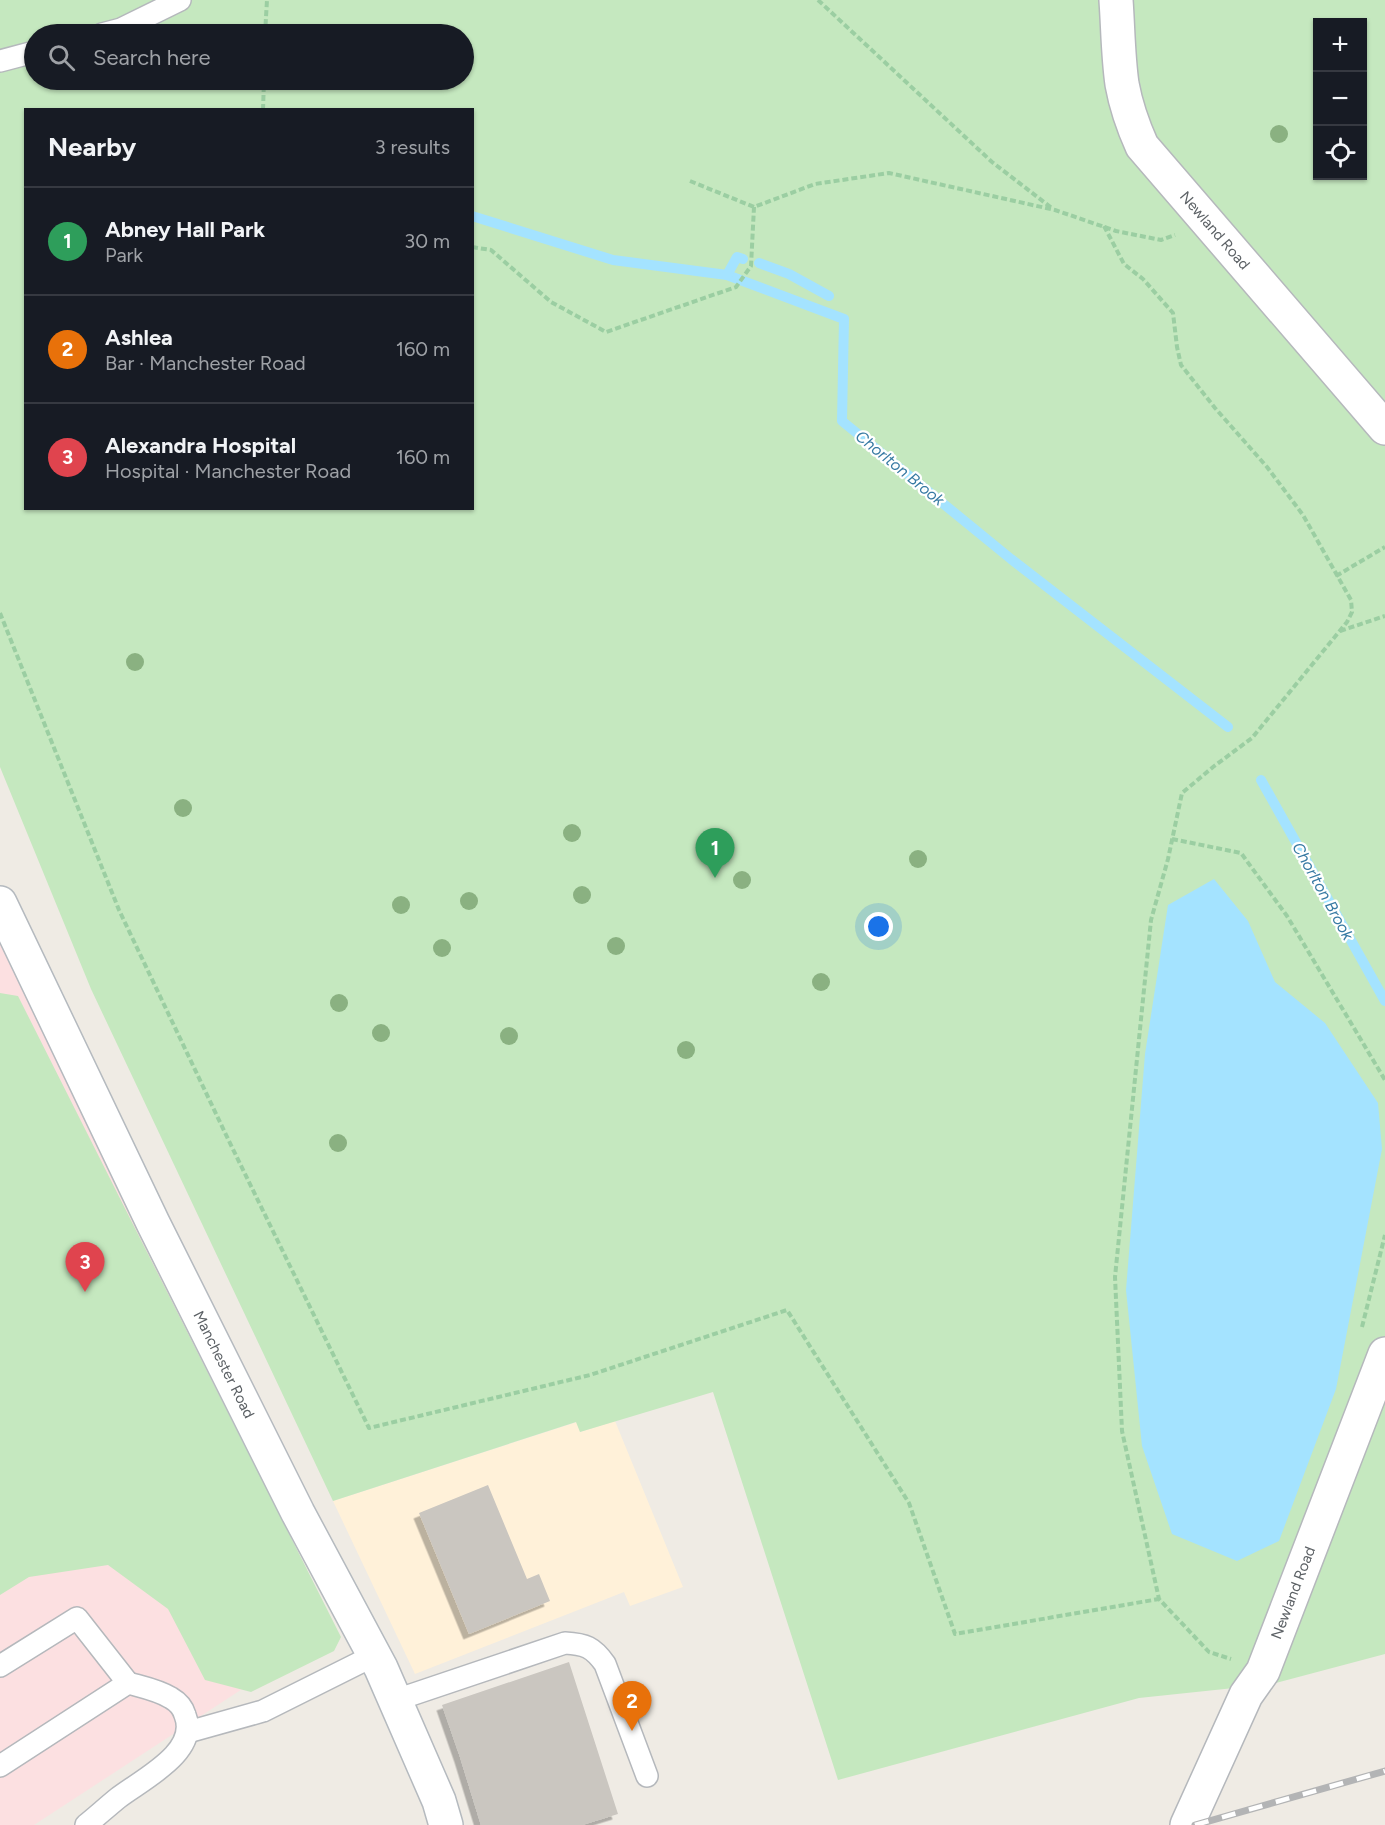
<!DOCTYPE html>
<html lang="en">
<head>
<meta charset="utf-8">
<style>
  :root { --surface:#171b24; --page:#242831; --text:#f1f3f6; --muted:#9ea1a6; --line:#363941; --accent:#ea580c }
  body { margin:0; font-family:Figtree,sans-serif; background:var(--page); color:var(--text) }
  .controls { position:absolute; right:18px; top:18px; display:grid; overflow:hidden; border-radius:0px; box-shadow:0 2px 4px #0004 }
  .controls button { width:54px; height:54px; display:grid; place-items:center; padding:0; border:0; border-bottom:2px solid var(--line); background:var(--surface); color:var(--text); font:30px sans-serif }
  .you { position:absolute; left:879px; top:927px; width:21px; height:21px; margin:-15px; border:4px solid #fff; border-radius:50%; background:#1a73e8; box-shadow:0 0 0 9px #1a73e833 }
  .badge { display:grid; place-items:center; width:39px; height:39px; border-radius:50%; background:var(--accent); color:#fff; font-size:20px; font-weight:700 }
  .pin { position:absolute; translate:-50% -50px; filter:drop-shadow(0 2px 3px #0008) }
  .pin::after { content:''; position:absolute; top:32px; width:21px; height:18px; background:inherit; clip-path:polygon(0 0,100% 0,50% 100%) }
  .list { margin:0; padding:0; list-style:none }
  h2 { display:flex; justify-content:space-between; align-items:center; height:78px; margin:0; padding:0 24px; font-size:26px }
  h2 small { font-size:20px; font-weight:400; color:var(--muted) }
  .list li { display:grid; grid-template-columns:39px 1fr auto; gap:18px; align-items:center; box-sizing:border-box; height:108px; padding:0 24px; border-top:2px solid var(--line) }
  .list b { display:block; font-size:22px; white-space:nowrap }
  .list p { margin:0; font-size:20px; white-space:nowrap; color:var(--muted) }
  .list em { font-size:20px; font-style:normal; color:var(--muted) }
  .icon { flex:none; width:33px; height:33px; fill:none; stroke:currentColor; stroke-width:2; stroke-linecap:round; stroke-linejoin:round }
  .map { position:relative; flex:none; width:1385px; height:1825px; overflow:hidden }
  .search { position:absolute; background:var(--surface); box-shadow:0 2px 4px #0004; left:24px; top:24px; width:450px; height:66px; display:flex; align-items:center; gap:15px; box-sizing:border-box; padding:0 21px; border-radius:33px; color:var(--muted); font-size:22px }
  .panel { position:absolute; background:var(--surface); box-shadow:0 2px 4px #0004; left:24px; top:108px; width:450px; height:402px; border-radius:0px }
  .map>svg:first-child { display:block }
</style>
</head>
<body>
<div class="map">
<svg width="1385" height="1825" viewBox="0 0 1385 1825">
  <defs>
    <filter id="shadow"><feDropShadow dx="-5.5" dy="5.5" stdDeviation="0" flood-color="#0004"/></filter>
  </defs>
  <rect width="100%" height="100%" fill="#efebe4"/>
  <polygon fill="#fff1d9" points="615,1421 683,1587 630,1606 624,1592 415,1674 333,1501 577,1422 580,1432"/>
  <polygon fill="#fce0e1" points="0,942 11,952 331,1631 34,1825 0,1825"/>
  <g fill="#c5e8bf" fill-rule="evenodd">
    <path d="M0,0H1385V1654L1272,1684L1139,1698L838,1780L713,1392L580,1432L576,1422L333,1501L91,989L0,767ZM1318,22H1362V176H1318ZM34,34H464V80H34ZM26,110H472V508H26Z"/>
    <polygon points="0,993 18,996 341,1637 334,1651 251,1692 205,1680 168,1609 108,1565 29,1577 0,1595"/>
  </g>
  <polygon fill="#a4e3ff" points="1214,879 1248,921 1275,982 1325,1023 1378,1103 1382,1149 1336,1389 1279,1541 1237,1561 1172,1534 1142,1446 1126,1290 1145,1054 1168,905"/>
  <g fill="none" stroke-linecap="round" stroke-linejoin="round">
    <g stroke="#a4e3ff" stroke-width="10">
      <polyline points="472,216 613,260 727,275 844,319 842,421 1011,559 1228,727"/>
      <polyline points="759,263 789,274 829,296"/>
      <polyline points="727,275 737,257 743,259"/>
      <polyline points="1261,780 1385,1001"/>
    </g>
  </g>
  <g fill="#cac6c0" filter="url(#shadow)">
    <polygon points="488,1485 527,1579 539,1574 550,1601 469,1634 419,1513"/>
    <polygon points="569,1662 618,1814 582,1825 481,1825 460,1757 442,1705"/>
  </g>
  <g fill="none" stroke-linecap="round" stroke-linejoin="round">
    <g stroke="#b5b8bc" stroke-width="24">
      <g id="lane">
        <polyline points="102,34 121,29 180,0"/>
        <polyline points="0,61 34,52"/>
        <polyline points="0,1666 77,1618 128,1683 0,1766"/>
        <path d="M396,1700L565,1643C585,1644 593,1647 605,1664L647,1776"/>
        <polyline points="188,1732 263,1711 375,1655"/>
        <path d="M86,1825C97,1816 107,1807 118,1798C141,1780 200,1752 185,1715C183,1708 178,1702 171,1698C158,1690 142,1687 128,1683"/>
      </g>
    </g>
    <g stroke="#b5b8bc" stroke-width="36">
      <g id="street">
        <path id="s1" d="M1116,0C1118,28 1118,56 1122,84C1126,106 1133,126 1142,146L1385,428"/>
        <path id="s2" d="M1187,1825L1246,1695L1263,1671L1385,1354"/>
      </g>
    </g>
    <g stroke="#b5babf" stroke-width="36">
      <g id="secondary">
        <path id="s3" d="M0,903L153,1223L298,1513L381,1668L439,1801L446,1825"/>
      </g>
    </g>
    <g stroke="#9bcea2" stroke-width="4" stroke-dasharray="6 3" stroke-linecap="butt">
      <polyline points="818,0 992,162 1053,209"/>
      <polyline points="265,34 267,0"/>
      <polyline points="263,110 264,80"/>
      <polyline points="690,181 754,207 815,184 889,173 1055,210 1116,231 1161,240 1175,235"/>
      <polyline points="1104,226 1124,264 1143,279 1173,313 1177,347 1181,365 1215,408 1267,467 1303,515 1351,600 1352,612 1347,622 1252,738 1213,767 1182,793 1168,859 1151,920 1115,1277 1122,1431 1159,1599 1209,1652 1231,1659"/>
      <polyline points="472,247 491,250 551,302 606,332 736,287 751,266 754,207"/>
      <polyline points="1336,576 1385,547"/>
      <polyline points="0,613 119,910 228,1139 369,1428 590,1375 787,1310 909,1503 955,1634 1159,1599"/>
      <polyline points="1340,631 1385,616"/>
      <polyline points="1172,839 1241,853 1287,916 1385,1080"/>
      <polyline points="1362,1327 1385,1235"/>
    </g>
    <use href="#lane" stroke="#fff" stroke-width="21"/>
    <use href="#street" stroke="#fff" stroke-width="33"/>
    <use href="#secondary" stroke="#fff" stroke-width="33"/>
    <g stroke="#b3b4b5" stroke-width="7">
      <polyline id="rail" points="1195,1825 1385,1771"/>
    </g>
    <use href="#rail" stroke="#fff" stroke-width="4.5" stroke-dasharray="14" stroke-linecap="butt"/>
  </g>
  <g fill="#8ab181">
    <circle cx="1279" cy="134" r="9"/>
    <circle cx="135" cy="662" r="9"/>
    <circle cx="183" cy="808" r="9"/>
    <circle cx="572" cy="833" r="9"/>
    <circle cx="918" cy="859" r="9"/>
    <circle cx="742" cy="880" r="9"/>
    <circle cx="582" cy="895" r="9"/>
    <circle cx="469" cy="901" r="9"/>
    <circle cx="401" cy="905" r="9"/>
    <circle cx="616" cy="946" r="9"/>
    <circle cx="442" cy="948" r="9"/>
    <circle cx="821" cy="982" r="9"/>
    <circle cx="339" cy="1003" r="9"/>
    <circle cx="381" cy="1033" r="9"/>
    <circle cx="509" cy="1036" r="9"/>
    <circle cx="686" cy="1050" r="9"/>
    <circle cx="338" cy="1143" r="9"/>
  </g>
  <g text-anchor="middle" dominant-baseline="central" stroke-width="4.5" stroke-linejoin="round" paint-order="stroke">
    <g font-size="15" fill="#5c6165" stroke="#fff">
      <text stroke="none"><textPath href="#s1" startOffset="261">Newland Road</textPath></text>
      <text stroke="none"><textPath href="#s3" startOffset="513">Manchester Road</textPath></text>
      <text stroke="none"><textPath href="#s2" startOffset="256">Newland Road</textPath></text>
    </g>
    <g font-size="16" font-style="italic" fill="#377aa3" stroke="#fff">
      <text transform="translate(900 468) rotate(39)">Chorlton Brook</text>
      <text transform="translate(1323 891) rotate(61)">Chorlton Brook</text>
    </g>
  </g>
</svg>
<div class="controls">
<button>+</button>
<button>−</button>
<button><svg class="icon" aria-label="locate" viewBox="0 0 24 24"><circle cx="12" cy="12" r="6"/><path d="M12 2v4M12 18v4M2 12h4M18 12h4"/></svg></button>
</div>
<div class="you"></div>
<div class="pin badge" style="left:715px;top:878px;background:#2e9e5b">1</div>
<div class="pin badge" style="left:632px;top:1731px;background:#e8710a">2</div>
<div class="pin badge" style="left:85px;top:1292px;background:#e0444e">3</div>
<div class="search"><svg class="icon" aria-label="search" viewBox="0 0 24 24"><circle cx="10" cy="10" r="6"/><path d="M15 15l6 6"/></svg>Search here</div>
<section class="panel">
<h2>Nearby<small>3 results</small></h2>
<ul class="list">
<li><span class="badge" style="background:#2e9e5b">1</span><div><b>Abney Hall Park</b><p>Park</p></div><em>30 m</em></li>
<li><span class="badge" style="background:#e8710a">2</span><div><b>Ashlea</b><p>Bar · Manchester Road</p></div><em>160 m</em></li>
<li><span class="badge" style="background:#e0444e">3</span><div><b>Alexandra Hospital</b><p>Hospital · Manchester Road</p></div><em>160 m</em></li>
</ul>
</section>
</div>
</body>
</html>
